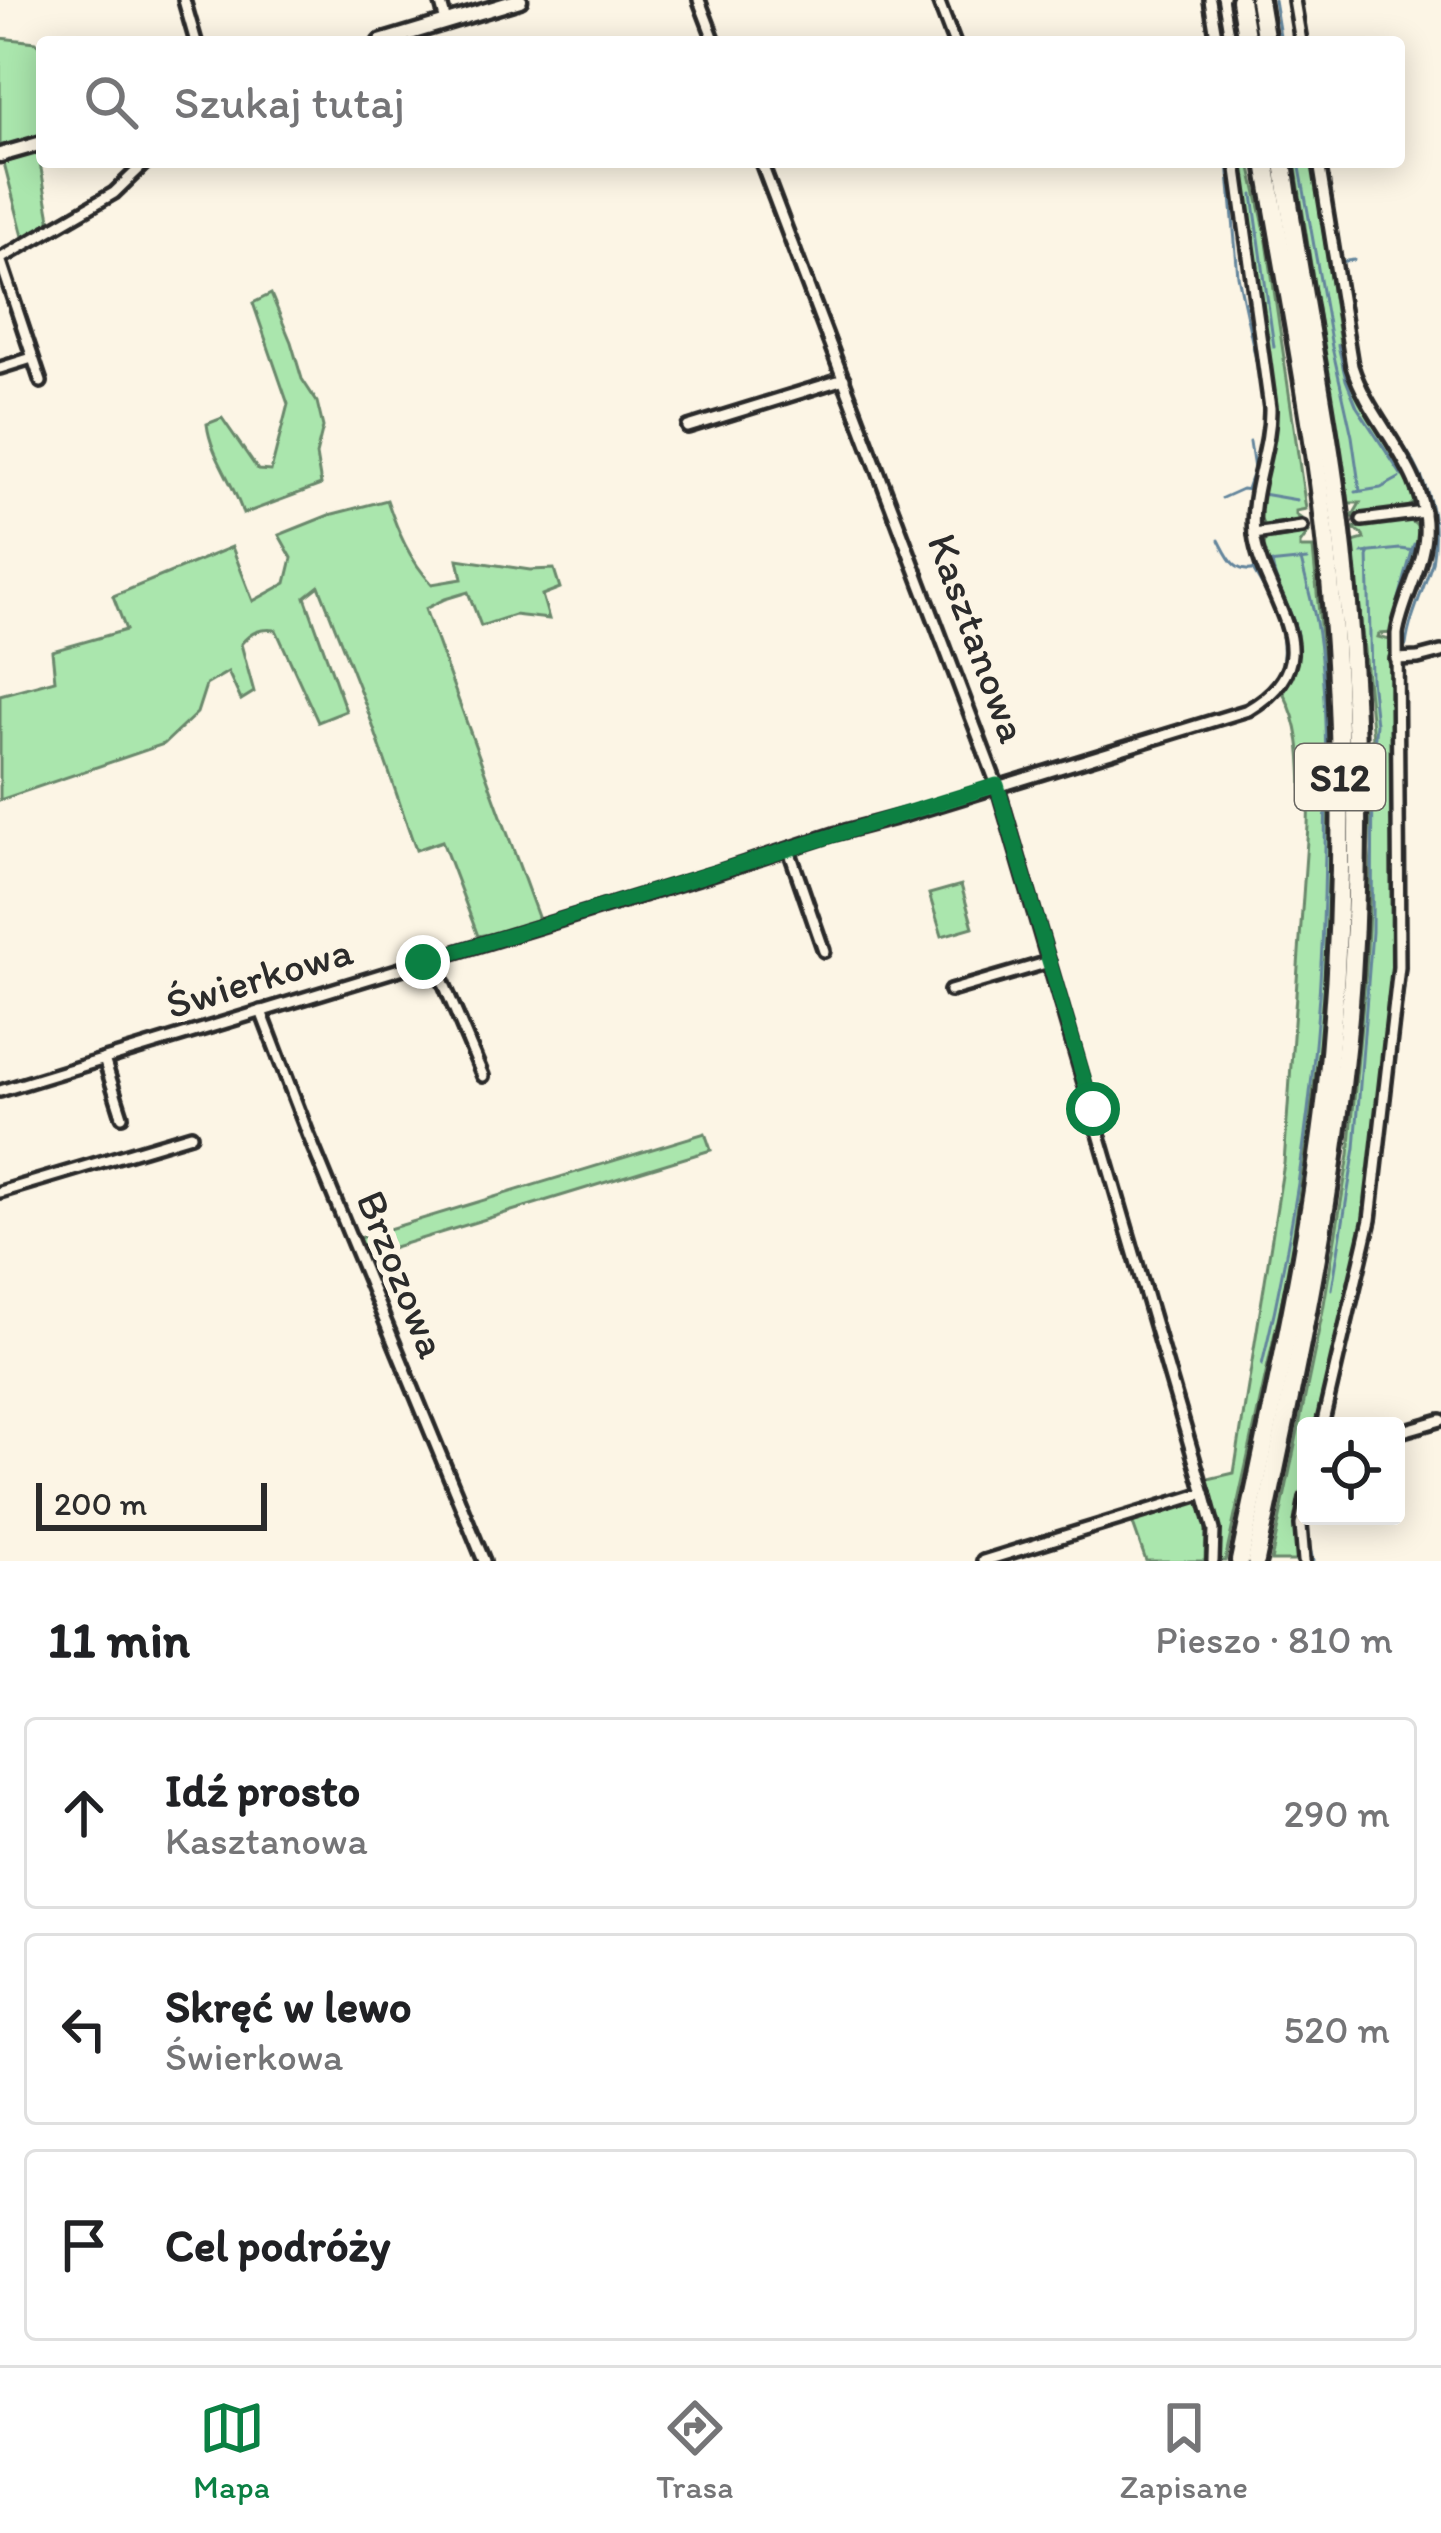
<!DOCTYPE html>
<html lang="pl">
<head>
<meta charset="utf-8">
<style>
  :root { --surface:#fff; --page:#f6f6f6; --text:#202124; --muted:#757577; --line:#e0e0e0; --accent:#0b8043 }
  body { margin:0; font-family:Itim,sans-serif; background:var(--page); color:var(--text) }
  .controls { position:absolute; right:36px; bottom:36px; display:grid; overflow:hidden; border-radius:12px; box-shadow:0 6px 30px #0003 }
  .controls button { width:108px; height:108px; display:grid; place-items:center; padding:0; border:0; border-bottom:3px solid var(--line); background:var(--surface); color:var(--text); font:60px sans-serif }
  .scale { position:absolute; left:36px; bottom:30px; width:231px; box-sizing:border-box; padding-left:12px; border:6px solid #2b2b2b; border-top:0; font-size:33px; line-height:42px; white-space:nowrap; color:#2b2b2b; -webkit-text-stroke:9px #fcf5e5; paint-order:stroke }
  .stop { position:absolute; width:36px; height:36px; margin:-27px; border:9px solid #0b8043; border-radius:50%; background:#fff }
  .stop.end { background:#0b8043; border-color:#fff; box-shadow:0 3px 12px #0008 }
  .list { margin:0; padding:0; list-style:none }
  h2 { display:flex; justify-content:space-between; align-items:center; height:156px; margin:0; padding:0 48px; font-size:51px }
  h2 small { font-size:39px; font-weight:400; color:var(--muted) }
  .list li { display:grid; grid-template-columns:78px 1fr auto; gap:36px; align-items:center; box-sizing:border-box; height:192px; margin:0 24px 24px; padding:0 24px; border:3px solid var(--line); border-radius:12px }
  .list b { display:block; font-size:45px; white-space:nowrap }
  .list p { margin:0; font-size:39px; white-space:nowrap; color:var(--muted) }
  .list em { font-size:39px; font-style:normal; color:var(--muted) }
  .icon { flex:none; width:66px; height:66px; fill:none; stroke:currentColor; stroke-width:2; stroke-linecap:round; stroke-linejoin:round }
  .map { position:relative; flex:none; width:1441px; height:1561px; overflow:hidden }
  .search { position:absolute; background:var(--surface); box-shadow:0 6px 30px #0003; left:36px; right:36px; top:36px; height:132px; display:flex; align-items:center; gap:30px; box-sizing:border-box; padding:0 42px; border-radius:12px; color:var(--muted); font-size:45px }
  .sheet { height:804px; background:var(--surface) }
  nav { display:flex; justify-content:space-around; align-items:center; box-sizing:border-box; height:168px; border-top:3px solid var(--line); background:var(--surface); font-size:33px; color:var(--muted) }
  nav a { display:grid; justify-items:center; gap:6px }
  nav .on { color:var(--accent) }
  .map>svg:first-child { display:block }
</style>
</head>
<body>
<div class="map">
<svg width="1441" height="1561" viewBox="0 0 1441 1561">
  <rect width="100%" height="100%" fill="#fcf5e5"/>
  <filter id="ink" filterUnits="userSpaceOnUse"><feTurbulence type="fractalNoise" baseFrequency=".00833" numOctaves="2"/><feDisplacementMap in="SourceGraphic" scale="24" xChannelSelector="R" yChannelSelector="G"/><feConvolveMatrix kernelMatrix="1 2 1 2 8 2 1 2 1" color-interpolation-filters="sRGB"/></filter>
  <g filter="url(#ink)">
    <g fill="#aae6ad" stroke="#6a886c" stroke-width="3">
      <polygon points="0,38 36,42 42,50 42,135 0,147"/>
      <polygon points="38,152 52,230 25,244 4,163"/>
      <polygon points="1239,162 1254,162 1250,163 1266,235 1306,509 1296,511 1296,515 1306,522 1301,524 1264,526 1258,514 1272,446 1274,417"/>
      <polygon points="1295,162 1313,162 1341,351 1354,391 1412,487 1415,501 1406,510 1352,517 1360,503 1348,503"/>
      <path d="M271,294L291,342L302,379L317,402L323,427L316,455L321,485L243,514C234,482 211,457 207,424L222,418L258,470L271,471L288,404L253,303Z"/>
      <path d="M387,500C398,532 409,559 432,584L462,579L458,559L530,570L554,569L560,588L542,595L549,619L514,615L481,626L468,592L445,599L425,609L541,925L478,936L442,841L416,850L366,706L319,586L305,597L346,711L318,722L276,630C260,628 251,632 241,644L254,692L241,700L228,672L206,685L197,713L164,744L0,800V695L55,680L52,651L126,630L113,596L232,547L253,601L286,583L292,558L279,535L329,515Z"/>
      <path d="M1407,519C1415,524 1417,523 1419,534C1421,552 1400,602 1394,622L1393,633L1379,634L1378,637L1390,640L1392,645C1394,752 1400,860 1394,966C1385,1122 1355,1275 1318,1426H1306C1306,1442 1308,1459 1305,1475C1301,1507 1291,1527 1298,1561H1271L1323,1310L1349,1155L1366,969L1372,850L1370,741L1373,738L1353,542L1364,539L1363,535L1353,528Z"/>
      <path d="M1308,533L1300,544V548H1313L1328,713L1331,890L1325,1003L1290,1264L1225,1561H1217C1218,1533 1217,1505 1204,1480L1234,1473L1284,1163L1308,826L1309,790H1302C1301,755 1300,725 1284,694C1287,681 1293,669 1295,656C1299,621 1275,584 1261,553L1266,540Z"/>
      <polygon points="961,885 973,927 942,936 929,894"/>
      <polygon points="705,1133 711,1150 365,1256 359,1238"/>
      <polygon points="1196,1500 1202,1504 1206,1524 1205,1561 1146,1561 1132,1521"/>
    </g>
    <g fill="none" stroke-linecap="round" stroke-linejoin="round">
      <g stroke="#63859c" stroke-width="3">
        <polyline points="1274,0 1281,42"/>
        <polyline points="1228,162 1238,276 1257,364"/>
        <polyline points="1299,162 1332,347 1352,436 1360,491"/>
        <polyline points="1253,195 1274,347"/>
        <polyline points="1339,262 1354,260"/>
        <polyline points="1338,345 1346,380 1357,407 1402,476"/>
        <path d="M1393,432C1424,470 1441,512 1432,563C1423,591 1410,616 1406,645"/>
        <polyline points="1247,489 1254,469 1250,442"/>
        <polyline points="1356,492 1381,488 1399,478"/>
        <polyline points="1262,494 1297,500"/>
        <polyline points="1222,498 1242,489 1250,490"/>
        <path d="M1219,540C1228,557 1234,575 1257,569"/>
        <polyline points="1362,553 1400,549 1415,551"/>
        <path d="M1272,563C1275,588 1293,609 1297,635"/>
        <polyline points="1268,564 1307,560"/>
        <path d="M1253,570C1271,599 1290,634 1281,669"/>
        <polyline points="1397,606 1414,544"/>
        <polyline points="1403,672 1405,839"/>
        <polyline points="1332,1289 1355,1148 1372,932 1373,759 1376,724 1371,679 1368,552"/>
        <path d="M1262,1365C1303,1197 1323,1023 1325,850C1326,780 1328,691 1316,622C1312,602 1306,581 1301,560"/>
        <polyline points="1310,1548 1313,1561"/>
      </g>
      <polyline stroke="#d2cdc0" stroke-width="9" stroke-dasharray="9 4.5" stroke-linecap="butt" points="1302,527 1362,520"/>
      <g stroke="#2b2b2b" stroke-width="18">
        <g id="minor">
          <polyline points="184,0 196,42"/>
          <polyline points="440,0 446,22"/>
          <polyline points="699,0 715,42"/>
          <polyline points="938,0 954,42"/>
          <polyline points="1210,0 1217,42"/>
          <polyline points="1294,0 1301,42"/>
          <polyline points="761,162 997,785 1204,1493 1214,1530 1213,1561"/>
          <path d="M1236,162L1270,408C1271,451 1249,491 1254,534"/>
          <path d="M1319,162L1352,366C1370,424 1429,471 1425,535C1423,569 1402,601 1397,634L1399,967L1370,1220L1322,1426"/>
          <polyline points="0,368 32,358"/>
          <polyline points="41,382 0,259 114,193 146,162"/>
          <polyline points="688,427 844,379"/>
          <polyline points="1362,520 1424,512"/>
          <polyline points="1396,659 1418,658 1441,652"/>
          <polyline points="789,850 824,951"/>
          <polyline points="433,958 483,1076"/>
          <polyline points="950,991 1049,962"/>
          <polyline points="261,1011 308,1134 484,1561"/>
          <polyline points="104,1059 122,1116"/>
          <path d="M0,1091L715,873L834,834L906,815L1248,710C1337,658 1262,600 1254,534L1302,527"/>
          <polyline points="0,1192 191,1135"/>
          <polyline points="1396,1433 1441,1420"/>
          <polyline points="983,1561 1204,1493"/>
          <polyline points="1304,1561 1301,1525 1306,1498"/>
        </g>
      </g>
      <g stroke="#2b2b2b" stroke-width="21">
        <g id="tertiary">
          <polyline points="380,42 520,0"/>
          <polyline points="0,155 42,143"/>
        </g>
      </g>
      <g stroke="#2b2b2b" stroke-width="26">
        <g id="motorway">
          <polyline points="1240,0 1247,42"/>
          <polyline points="1259,0 1266,42"/>
          <path d="M1240,1561C1272,1407 1308,1252 1326,1095C1343,932 1345,767 1332,604C1321,456 1290,308 1266,162"/>
          <path d="M1256,1561C1289,1403 1324,1246 1342,1086C1361,926 1361,764 1348,604C1337,455 1303,309 1283,162"/>
        </g>
      </g>
      <use href="#minor" stroke="#fcf5e5" stroke-width="9"/>
      <use href="#tertiary" stroke="#fcf5e5" stroke-width="12"/>
      <use href="#motorway" stroke="#fcf5e5" stroke-width="16"/>
    </g>
  </g>
  <g fill="none" stroke-linecap="round" stroke-linejoin="round" filter="url(#ink)">
    <polyline stroke="#0b8043" stroke-width="15" points="423,962 997,785 1093,1109"/>
  </g>
  <g text-anchor="middle" dominant-baseline="central" stroke-width="12" stroke-linejoin="round" paint-order="stroke">
    <rect fill="#fcf5e5" stroke="#6a6863" stroke-width="3" x="1295" y="744" width="90" height="66" rx="9"/>
    <g font-size="39" font-weight="bold" fill="#2b2b2b">
      <text x="1340" y="777">S12</text>
    </g>
    <g font-size="42" fill="#2b2b2b" stroke="#fcf5e5">
      <text transform="translate(978 638) rotate(70)">Kasztanowa</text>
      <text transform="translate(259 977) rotate(-17)">Świerkowa</text>
      <text transform="translate(402 1274) rotate(68)">Brzozowa</text>
    </g>
  </g>
</svg>
<div class="controls">
<button><svg class="icon" aria-label="locate" viewBox="0 0 24 24"><circle cx="12" cy="12" r="6"/><path d="M12 2v4M12 18v4M2 12h4M18 12h4"/></svg></button>
</div>
<div class="scale">200 m</div>
<div class="stop" style="left:1093px;top:1109px"></div>
<div class="stop end" style="left:423px;top:962px"></div>
<div class="search"><svg class="icon" aria-label="search" viewBox="0 0 24 24"><circle cx="10" cy="10" r="6"/><path d="M15 15l6 6"/></svg>Szukaj tutaj</div>
</div>
<section class="sheet">
<h2>11 min<small>Pieszo · 810 m</small></h2>
<ul class="list">
<li><svg class="icon" aria-label="ahead" viewBox="0 0 24 24"><path d="M12 20V5M6 11l6-6 6 6"/></svg><div><b>Idź prosto</b><p>Kasztanowa</p></div><em>290 m</em></li>
<li><svg class="icon" aria-label="left" viewBox="0 0 24 24"><path d="M17 20v-9H6M10 6l-5 5 5 5"/></svg><div><b>Skręć w lewo</b><p>Świerkowa</p></div><em>520 m</em></li>
<li><svg class="icon" aria-label="arrive" viewBox="0 0 24 24"><path d="M6 21V4h12l-3 4 3 4H6"/></svg><div><b>Cel podróży</b></div></li>
</ul>
</section>
<nav>
<a class="on"><svg class="icon" aria-label="map" viewBox="0 0 24 24"><path d="M3 6l6-2 6 2 6-2v14l-6 2-6-2-6 2zM9 4v14M15 6v14"/></svg>Mapa</a>
<a><svg class="icon" aria-label="directions" viewBox="0 0 24 24"><path d="M12 3l9 9-9 9-9-9zM9 14v-3h6M13 9l2 2-2 2"/></svg>Trasa</a>
<a><svg class="icon" aria-label="saved" viewBox="0 0 24 24"><path d="M7 4h10v16l-5-4-5 4z"/></svg>Zapisane</a>
</nav>
</body>
</html>
